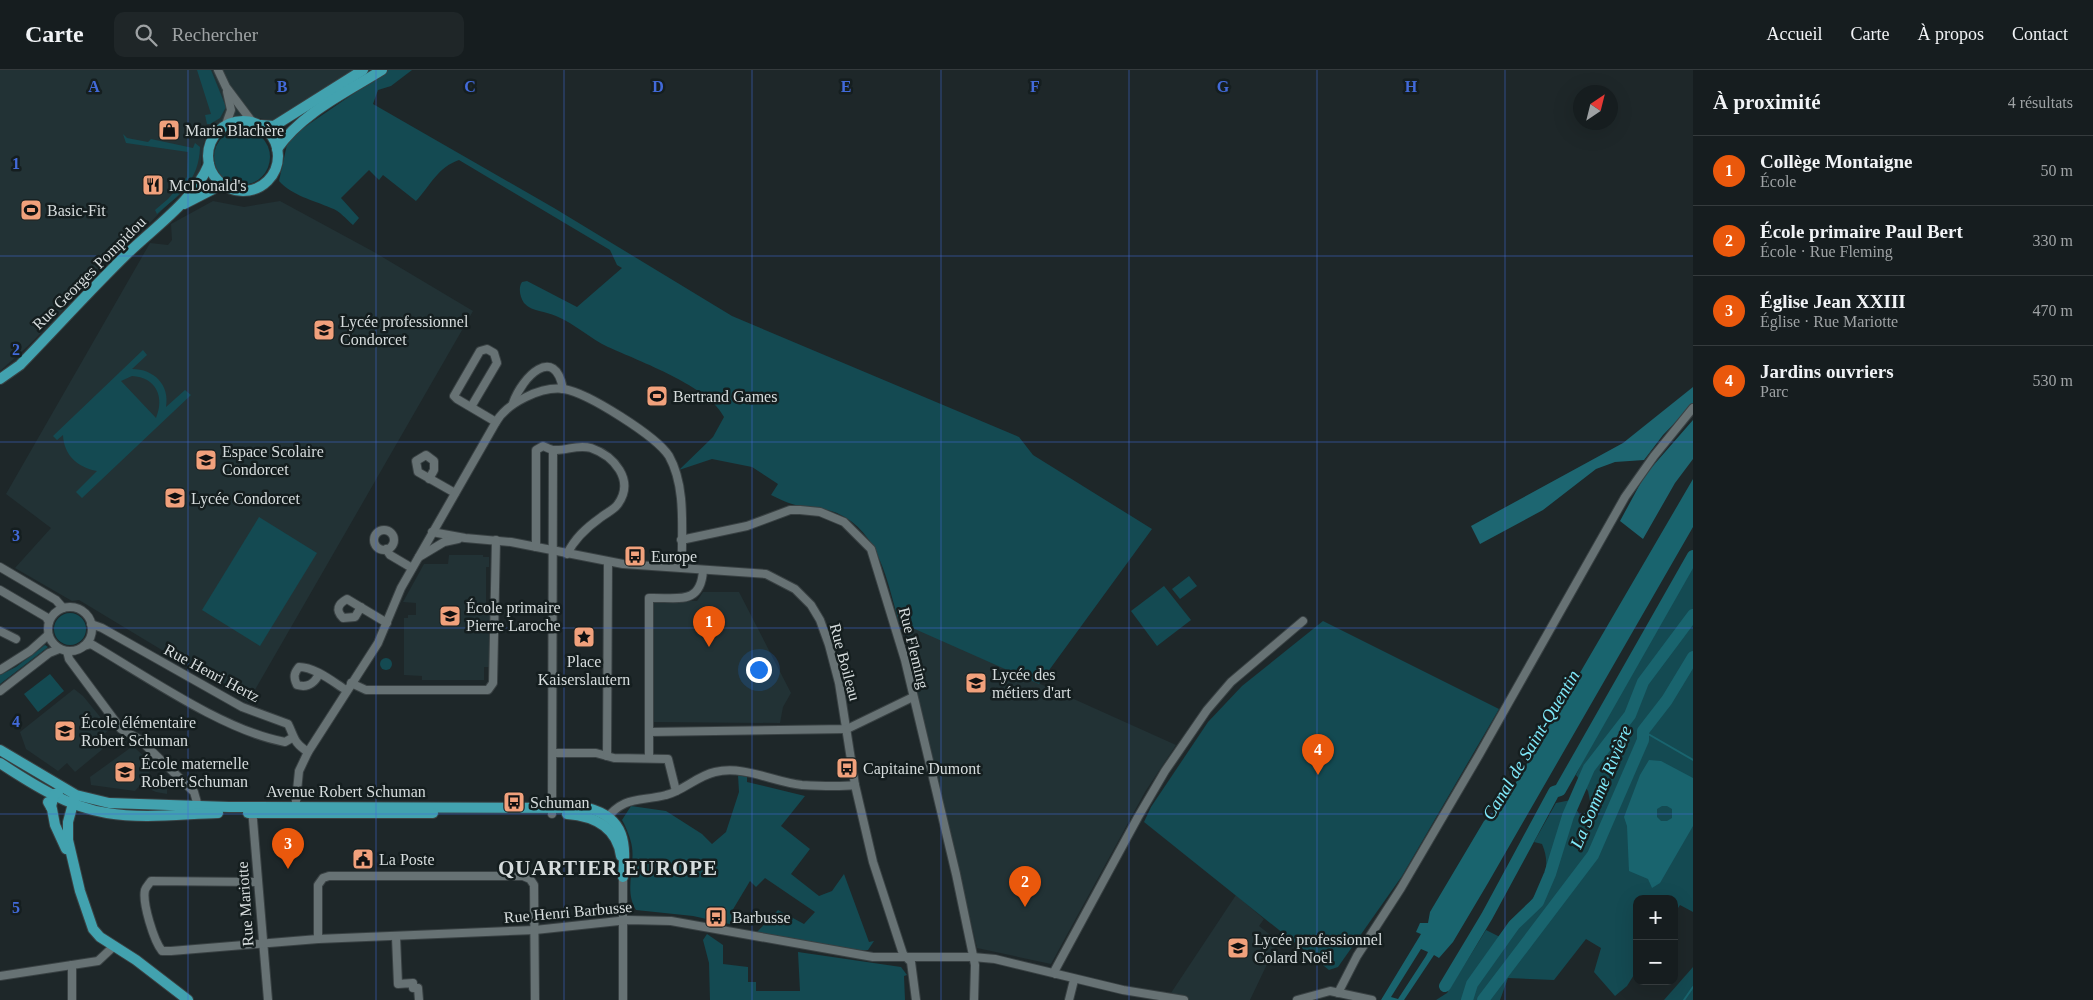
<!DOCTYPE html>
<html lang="fr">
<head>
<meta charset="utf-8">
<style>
  :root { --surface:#161d1f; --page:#1f2628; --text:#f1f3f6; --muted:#9ea2a4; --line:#353b3d; --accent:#ea580c }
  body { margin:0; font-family:"Times New Roman",serif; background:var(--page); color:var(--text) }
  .controls { position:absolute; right:15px; bottom:15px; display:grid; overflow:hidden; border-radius:10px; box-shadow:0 5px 20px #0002 }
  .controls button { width:45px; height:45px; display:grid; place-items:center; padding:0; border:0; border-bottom:1px solid var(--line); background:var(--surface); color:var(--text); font:25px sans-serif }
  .compass { position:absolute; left:1573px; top:15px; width:45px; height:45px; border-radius:50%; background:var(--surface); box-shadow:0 5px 20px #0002; rotate:35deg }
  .you { position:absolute; left:758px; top:599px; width:18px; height:18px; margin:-12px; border:4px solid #fff; border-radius:50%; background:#1a73e8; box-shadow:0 0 0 8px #1a73e833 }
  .badge { display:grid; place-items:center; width:32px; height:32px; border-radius:50%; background:var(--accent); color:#fff; font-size:16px; font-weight:700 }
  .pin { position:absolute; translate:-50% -41px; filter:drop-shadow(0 1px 2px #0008) }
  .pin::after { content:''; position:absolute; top:26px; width:18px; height:15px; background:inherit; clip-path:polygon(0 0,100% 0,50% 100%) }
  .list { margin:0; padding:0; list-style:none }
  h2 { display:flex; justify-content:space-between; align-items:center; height:65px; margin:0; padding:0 20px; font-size:21px }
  h2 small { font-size:16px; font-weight:400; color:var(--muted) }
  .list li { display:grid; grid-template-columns:32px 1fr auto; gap:15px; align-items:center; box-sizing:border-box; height:70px; padding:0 20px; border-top:1px solid var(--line) }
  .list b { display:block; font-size:19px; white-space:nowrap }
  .list p { margin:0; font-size:16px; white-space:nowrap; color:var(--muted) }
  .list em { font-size:16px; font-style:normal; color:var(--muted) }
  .icon { flex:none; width:28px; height:28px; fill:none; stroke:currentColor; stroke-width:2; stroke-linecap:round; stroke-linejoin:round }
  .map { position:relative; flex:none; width:1693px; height:930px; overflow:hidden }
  header { display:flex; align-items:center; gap:30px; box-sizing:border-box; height:70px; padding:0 25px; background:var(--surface); border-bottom:1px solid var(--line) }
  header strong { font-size:24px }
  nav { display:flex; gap:28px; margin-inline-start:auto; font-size:18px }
  .search { width:350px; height:45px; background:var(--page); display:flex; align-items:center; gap:12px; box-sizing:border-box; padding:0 18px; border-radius:10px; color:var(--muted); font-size:19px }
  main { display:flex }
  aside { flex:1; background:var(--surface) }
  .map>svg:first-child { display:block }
</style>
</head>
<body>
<header>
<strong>Carte</strong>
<div class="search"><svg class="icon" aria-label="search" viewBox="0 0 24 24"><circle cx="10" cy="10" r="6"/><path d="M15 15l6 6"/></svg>Rechercher</div>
<nav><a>Accueil</a><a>Carte</a><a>À propos</a><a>Contact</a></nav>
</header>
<main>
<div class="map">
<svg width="1693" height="930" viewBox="0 0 1693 930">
  <rect width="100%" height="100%" fill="#1e2729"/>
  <g fill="#223235">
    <polygon points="0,0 355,0 277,51 238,45 226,49 216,55 208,64 203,75 200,104 188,119 168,134 146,157 140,160 134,153 126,158 127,174 116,185 110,188 60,244 28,276 0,301"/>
    <polygon points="213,131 244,137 280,131 374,182 473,241 248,632 79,530 72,531 15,498 51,458 6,424 150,173 168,175 172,170 171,154"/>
    <polygon points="449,485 483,485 483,487 489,487 489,497 486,497 486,540 491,540 491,597 484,597 484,610 422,610 422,606 404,605 404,548 408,548 408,545 416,545 416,533 403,532 424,494 448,494"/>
    <polygon points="703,522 739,522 791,623 783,637 780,653 652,652 651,531 697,531"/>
    <polygon points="900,551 1176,675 1145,722 1051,894 977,878"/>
    <polygon points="74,619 83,626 110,659 104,664 110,673 75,702 67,693 58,701 26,679 20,662"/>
    <polygon points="133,676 154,696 146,707 167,713 167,724 156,722 140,715 135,721 91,715 90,707"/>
    <polygon points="1236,825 1264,849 1259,856 1278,871 1250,930 1175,930 1171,923"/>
  </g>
  <g fill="#144a52" fill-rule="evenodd">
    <polygon points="197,0 211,0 226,37 220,48 210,54 207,54 205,45 211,44"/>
    <path d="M388,0H412L391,16L378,20L373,34L554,138L732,246L1019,367L1033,385L1152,459L1039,614L899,552C887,512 880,462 837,443C822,437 807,439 792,434C785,432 778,428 771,425L778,414L752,397L712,389L679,400L713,367L724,347C710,317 639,291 608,277C591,269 575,254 556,246C546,241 532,242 524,233C520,227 518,218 522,212L527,211L577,237L622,198L617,195L610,180L459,90C438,97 430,116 416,131L383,105L379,110L369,100L341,128L359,148L353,155C346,149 340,141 331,138C313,130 293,126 279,111L288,70L296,63Z"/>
    <circle cx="242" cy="87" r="28"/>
    <path d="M123,64L127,68L148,72L151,69L193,78L195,73L200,77C199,111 180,124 157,144L155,140L168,129L187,107L188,82L126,73Z"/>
    <path d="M143,280L147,285L132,299C154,299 170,315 166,337L185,320L191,325L82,428L76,422L97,401C77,397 64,385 63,365L57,370L53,366ZM132,306C156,307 165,327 156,348L121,311Z"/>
    <polygon points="259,447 317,483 260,576 202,540"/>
    <path d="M1693,490V842L1680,835L1674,844V829H1637V900L1627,916L1615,926L1594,902L1601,878L1586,869L1554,910L1508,908L1500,930H1436L1447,923L1486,860L1500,867C1521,840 1559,812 1542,774L1534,772L1556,733L1571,730L1581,747L1591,736L1588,721L1576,705L1601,653Z"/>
    <polygon points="1189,506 1197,516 1180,529 1172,519"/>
    <polygon points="1164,516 1191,550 1157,576 1131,541"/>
    <circle cx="70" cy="559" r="16"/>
    <polygon points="1323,551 1499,639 1402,806 1338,897 1329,900 1144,752 1151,737 1208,652 1242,616"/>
    <polygon points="45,575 48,577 0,614 0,605 16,597"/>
    <circle cx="386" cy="594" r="6"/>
    <polygon points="50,604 64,621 38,642 24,624"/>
    <path d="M738,705L747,707V712L805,726L781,756L810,779L791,804L819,826L832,821L844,804L869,872L874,871L868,880L853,881L757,862L778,840L804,854L815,842L765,808L756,817L750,811L732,841L738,846L734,855L693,846L636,840C624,821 635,797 632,777C631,769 626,757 622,750L631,736L666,741L702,764L712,774L726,762L739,722Z"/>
    <polygon points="707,864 723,875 723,894 748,897 748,912 756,912 756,921 800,921 798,882 901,897 907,905 904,906 905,930 710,930 709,893 703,870"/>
    <polygon points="1693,897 1693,930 1664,930"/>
  </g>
  <g fill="#1d6671">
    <polygon points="1693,317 1693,334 1663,365 1644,390 1615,392 1596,399 1543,440 1480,474 1471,456 1623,373"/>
    <polygon points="1693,350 1693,389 1675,413 1643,469 1620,451 1645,405"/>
  </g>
  <g fill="#19646e" fill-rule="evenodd">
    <path d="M1693,409V457L1488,813L1453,872L1439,888L1434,885L1404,930H1381L1421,864L1416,862L1420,853H1428L1430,842L1484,751L1504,733ZM1421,879L1428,882L1426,886L1398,929L1391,927Z"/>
    <path d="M1649,690L1661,691L1693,708V756L1660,813L1652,818L1648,809L1629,801L1627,756L1624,747L1640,705ZM1662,736H1667L1672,739V748L1667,751H1661L1657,747V739Z"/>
  </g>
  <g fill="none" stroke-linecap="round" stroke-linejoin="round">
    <g stroke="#19646e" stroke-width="2">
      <polyline points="1643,661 1693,690"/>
      <polyline points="1684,930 1693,917"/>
    </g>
    <g stroke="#19646e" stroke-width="12">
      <polyline points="1445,916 1487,846 1554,722 1560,720 1693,486"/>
      <polyline points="1467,930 1472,914 1514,855 1538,832 1550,804 1568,746 1589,698 1630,645 1643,612 1693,545"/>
      <polyline points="1483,930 1593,785 1643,670 1643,661 1667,630 1693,587"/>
    </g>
    <g stroke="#394143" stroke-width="10">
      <g id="minor">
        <polyline points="218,0 226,17 253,53"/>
        <polyline points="225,57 231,40 227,22"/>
        <path d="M513,333C522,307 555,274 563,319"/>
        <polyline points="471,337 497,293 494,283 487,279 480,281 454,326 457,329 496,352"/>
        <polyline points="429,409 434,400 434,391 426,385 416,391 418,402 455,423"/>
        <circle cx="384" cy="470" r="10"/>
        <polyline points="432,462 465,468 511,472 623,494 766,504 795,519 811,535 820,550 829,575 839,613 855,715 873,792 903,884 911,892 916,930"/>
        <polyline points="681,470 747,456 790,440 800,440 820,442 844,452 871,479 905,590 956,804 975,895 974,930"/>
        <path d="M536,477V380L543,376C546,377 551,380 554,380C567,381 577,374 591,378C614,386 635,410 618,434C614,440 606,443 600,448C586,458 575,468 567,484"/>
        <polyline points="386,479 390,485 412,498"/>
        <polyline points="419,487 444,472 458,469"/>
        <polyline points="0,497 56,530 63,538"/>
        <polyline points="0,520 46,547 49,552"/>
        <circle cx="70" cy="559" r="22"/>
        <path d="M361,537L355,547L343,548C335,540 338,534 347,529L387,553"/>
        <path d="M91,554L102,558L242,637L288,654C295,668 293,672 308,682"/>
        <polyline points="0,561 16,569"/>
        <path d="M84,576L91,574C146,606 224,661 285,672L292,668"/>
        <polyline points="67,581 69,589 121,659 139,669 194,722 198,736"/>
        <polyline points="0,600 30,581 48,565"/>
        <path d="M319,604C314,614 308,618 297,615C293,607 294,603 299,597C315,597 333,612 346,620"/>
        <polyline points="351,613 366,620 488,620 493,613 496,470"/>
        <polyline points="0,621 49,583 59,579"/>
        <polyline points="649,662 847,659 913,627"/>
        <polyline points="553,683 596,683 614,688 668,689 676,721"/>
        <polyline points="607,686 608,492"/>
        <path d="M649,688V528C677,527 701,536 703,500"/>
        <polyline points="252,738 268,930"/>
        <path d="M295,741L299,701L308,682L378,573L401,518L496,352C507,333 541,316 564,319C588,323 656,366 669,386C687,418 681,463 682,498"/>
        <polyline points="552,744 553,380"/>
        <path d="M605,750C625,725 639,732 666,725C683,721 697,706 715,702C744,695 773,712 802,715C819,716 838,717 855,715"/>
        <polyline points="623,807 623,930"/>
        <path d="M258,812L151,811C149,814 146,817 145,820C142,833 154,871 162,881H171L318,869L535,860L628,850L671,851L873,887H973L995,889L1123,920L1184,930"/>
        <polyline points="396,867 398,914 413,913 413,918 418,918 419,930"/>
        <polyline points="318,869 318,815 323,808 329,806 523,806 530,809 534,815 535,930"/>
        <polyline points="1056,904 1055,900 1138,747 1165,701 1207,640 1231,612 1303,551"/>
        <polyline points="0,906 98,891 113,877"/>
        <polyline points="1338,923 1357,886 1401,818 1479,685 1625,427 1654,386 1693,338"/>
        <polyline points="72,930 72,895"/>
        <polyline points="1069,930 1074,910"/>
        <polyline points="1297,930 1330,921 1372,930"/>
      </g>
    </g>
    <g stroke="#394143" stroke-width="12">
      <g id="major">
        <circle cx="243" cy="86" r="35"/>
        <polyline points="261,55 274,56 363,0"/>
        <path d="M277,79C302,43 345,23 382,0"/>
        <polyline points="184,134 223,114"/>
        <path d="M0,309L20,295C56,258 91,219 128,183C156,156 194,130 209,94"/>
        <path d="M0,680L76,725L109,733L229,737L588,738C626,748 626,774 623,807"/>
        <path d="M0,693C32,714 68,737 107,743C143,749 182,744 218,743"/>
        <polyline points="75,726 68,752 68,770 80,821 93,859 100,867 136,890 188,930"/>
        <polyline points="48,732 52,739 55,755 66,779"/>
        <polyline points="51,737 54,724 58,723"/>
        <polyline points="248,743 433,743"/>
        <path d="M567,744C594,746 617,757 621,786"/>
      </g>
    </g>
    <use href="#minor" stroke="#677274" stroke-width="8"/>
    <use href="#major" stroke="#42a2af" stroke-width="10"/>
  </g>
  <path fill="none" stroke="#426ad9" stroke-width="1" stroke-opacity="0.55" d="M188,0V930M376,0V930M564,0V930M752,0V930M941,0V930M1129,0V930M1317,0V930M1505,0V930M0,186H1693M0,372H1693M0,558H1693M0,744H1693"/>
  <defs>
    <g id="shop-square" transform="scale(1.125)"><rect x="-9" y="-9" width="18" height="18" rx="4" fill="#f1a17c" stroke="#151e1f"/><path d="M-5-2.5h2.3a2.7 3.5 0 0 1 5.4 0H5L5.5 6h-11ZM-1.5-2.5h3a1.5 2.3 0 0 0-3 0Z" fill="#111"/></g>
    <g id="restaurant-square" transform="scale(1.125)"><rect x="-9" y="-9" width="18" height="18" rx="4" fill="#f1a17c" stroke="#151e1f"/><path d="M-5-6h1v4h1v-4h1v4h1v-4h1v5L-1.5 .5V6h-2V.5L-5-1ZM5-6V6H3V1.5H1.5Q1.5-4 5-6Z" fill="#111"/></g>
    <g id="stadium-square" transform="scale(1.125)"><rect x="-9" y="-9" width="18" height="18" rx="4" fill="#f1a17c" stroke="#151e1f"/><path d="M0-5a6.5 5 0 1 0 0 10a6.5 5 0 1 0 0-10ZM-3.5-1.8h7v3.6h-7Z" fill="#111"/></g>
    <g id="school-square" transform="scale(1.125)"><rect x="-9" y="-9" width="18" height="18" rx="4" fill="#f1a17c" stroke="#151e1f"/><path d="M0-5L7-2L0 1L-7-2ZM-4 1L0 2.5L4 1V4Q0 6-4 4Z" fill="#111"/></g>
    <g id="bus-square" transform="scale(1.125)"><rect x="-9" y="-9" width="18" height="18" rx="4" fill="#f1a17c" stroke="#151e1f"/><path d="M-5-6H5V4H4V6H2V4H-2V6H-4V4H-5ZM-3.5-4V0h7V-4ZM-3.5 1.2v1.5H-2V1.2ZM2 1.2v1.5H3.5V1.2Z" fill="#111"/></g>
    <g id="sight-square" transform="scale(1.125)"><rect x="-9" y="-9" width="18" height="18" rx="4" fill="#f1a17c" stroke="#151e1f"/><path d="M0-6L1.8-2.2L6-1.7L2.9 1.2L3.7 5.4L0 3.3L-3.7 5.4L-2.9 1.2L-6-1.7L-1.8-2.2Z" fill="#111"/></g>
    <g id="civic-square" transform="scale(1.125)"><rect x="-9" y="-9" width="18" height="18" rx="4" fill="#f1a17c" stroke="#151e1f"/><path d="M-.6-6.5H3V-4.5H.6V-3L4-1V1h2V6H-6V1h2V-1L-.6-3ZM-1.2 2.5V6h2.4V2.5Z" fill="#111"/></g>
  </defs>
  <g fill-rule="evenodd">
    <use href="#shop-square" x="169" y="60"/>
    <use href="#restaurant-square" x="153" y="115"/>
    <use href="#stadium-square" x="31" y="140"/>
    <use href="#school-square" x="324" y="260"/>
    <use href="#stadium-square" x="657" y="326"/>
    <use href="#school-square" x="206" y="390"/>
    <use href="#school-square" x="175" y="428"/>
    <use href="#bus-square" x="635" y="486"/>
    <use href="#school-square" x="450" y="546"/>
    <use href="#sight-square" x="584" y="567"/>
    <use href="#school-square" x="976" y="613"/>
    <use href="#school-square" x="65" y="661"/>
    <use href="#bus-square" x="847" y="698"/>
    <use href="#school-square" x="125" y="702"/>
    <use href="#bus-square" x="514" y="732"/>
    <use href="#civic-square" x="363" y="789"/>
    <use href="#bus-square" x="716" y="847"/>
    <use href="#school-square" x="1238" y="878"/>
  </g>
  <g text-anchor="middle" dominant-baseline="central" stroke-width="5" stroke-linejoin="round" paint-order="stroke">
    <g font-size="16" fill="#d6dcdd" stroke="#151e1f" text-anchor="start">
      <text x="185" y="60">Marie Blachère</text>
      <text x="169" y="115">McDonald's</text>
      <text x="47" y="140">Basic-Fit</text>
      <text x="340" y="251">Lycée professionnel<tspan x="340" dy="18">Condorcet</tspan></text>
      <text x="673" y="326">Bertrand Games</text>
      <text x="222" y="381">Espace Scolaire<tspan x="222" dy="18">Condorcet</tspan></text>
      <text x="191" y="428">Lycée Condorcet</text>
      <text x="651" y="486">Europe</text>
      <text x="466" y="537">École primaire<tspan x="466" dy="18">Pierre Laroche</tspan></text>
      <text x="584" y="591" text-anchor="middle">Place<tspan x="584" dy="18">Kaiserslautern</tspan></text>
      <text x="992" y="604">Lycée des<tspan x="992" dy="18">métiers d'art</tspan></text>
      <text x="81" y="652">École élémentaire<tspan x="81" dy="18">Robert Schuman</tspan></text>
      <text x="141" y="693">École maternelle<tspan x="141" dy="18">Robert Schuman</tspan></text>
      <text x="863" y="698">Capitaine Dumont</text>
      <text x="530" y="732">Schuman</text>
      <text x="379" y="789">La Poste</text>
      <text x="732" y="847">Barbusse</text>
      <text x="1254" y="869">Lycée professionnel<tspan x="1254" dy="18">Colard Noël</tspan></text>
    </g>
    <g font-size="16" fill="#d6dcdd" stroke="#151e1f">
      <text transform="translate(89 203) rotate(-45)">Rue Georges Pompidou</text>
      <text transform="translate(914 578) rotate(76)">Rue Fleming</text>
      <text transform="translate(845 592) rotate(75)">Rue Boileau</text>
      <text transform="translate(212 603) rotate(28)">Rue Henri Hertz</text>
      <text x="346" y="721">Avenue Robert Schuman</text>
      <text transform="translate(245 834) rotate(-94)">Rue Mariotte</text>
      <text transform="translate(568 842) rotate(-5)">Rue Henri Barbusse</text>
    </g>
    <g font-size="18" font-style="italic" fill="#7fe9fa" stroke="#151e1f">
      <text transform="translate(1531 675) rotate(-59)">Canal de Saint-Quentin</text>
      <text transform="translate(1601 717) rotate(-67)">La Somme Rivière</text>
    </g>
    <g font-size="21" font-weight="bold" letter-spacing="1" fill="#d6dcdd" stroke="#151e1f">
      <text x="608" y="798">QUARTIER EUROPE</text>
    </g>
  </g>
  <g font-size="16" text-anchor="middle" font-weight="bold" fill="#426ad9" stroke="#151e1f" stroke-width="5" stroke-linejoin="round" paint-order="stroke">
    <text x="94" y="22">A</text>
    <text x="282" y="22">B</text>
    <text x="470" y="22">C</text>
    <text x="658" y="22">D</text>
    <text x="846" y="22">E</text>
    <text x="1035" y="22">F</text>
    <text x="1223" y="22">G</text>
    <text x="1411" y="22">H</text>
    <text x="16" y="99">1</text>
    <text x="16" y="285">2</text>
    <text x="16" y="471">3</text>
    <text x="16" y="657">4</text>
    <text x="16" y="843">5</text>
  </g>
</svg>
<div class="controls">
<button>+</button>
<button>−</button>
</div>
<svg class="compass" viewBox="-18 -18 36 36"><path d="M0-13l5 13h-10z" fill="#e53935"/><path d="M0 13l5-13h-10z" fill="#9ea2a4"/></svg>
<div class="you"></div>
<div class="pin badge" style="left:709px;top:577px">1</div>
<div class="pin badge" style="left:1025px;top:837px">2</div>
<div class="pin badge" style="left:288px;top:799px">3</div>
<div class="pin badge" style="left:1318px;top:705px">4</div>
</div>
<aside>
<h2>À proximité<small>4 résultats</small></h2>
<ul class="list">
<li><span class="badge">1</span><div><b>Collège Montaigne</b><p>École</p></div><em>50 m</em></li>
<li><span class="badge">2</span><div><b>École primaire Paul Bert</b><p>École · Rue Fleming</p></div><em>330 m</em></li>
<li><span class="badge">3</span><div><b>Église Jean XXIII</b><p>Église · Rue Mariotte</p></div><em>470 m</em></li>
<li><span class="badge">4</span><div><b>Jardins ouvriers</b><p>Parc</p></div><em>530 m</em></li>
</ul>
</aside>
</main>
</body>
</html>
